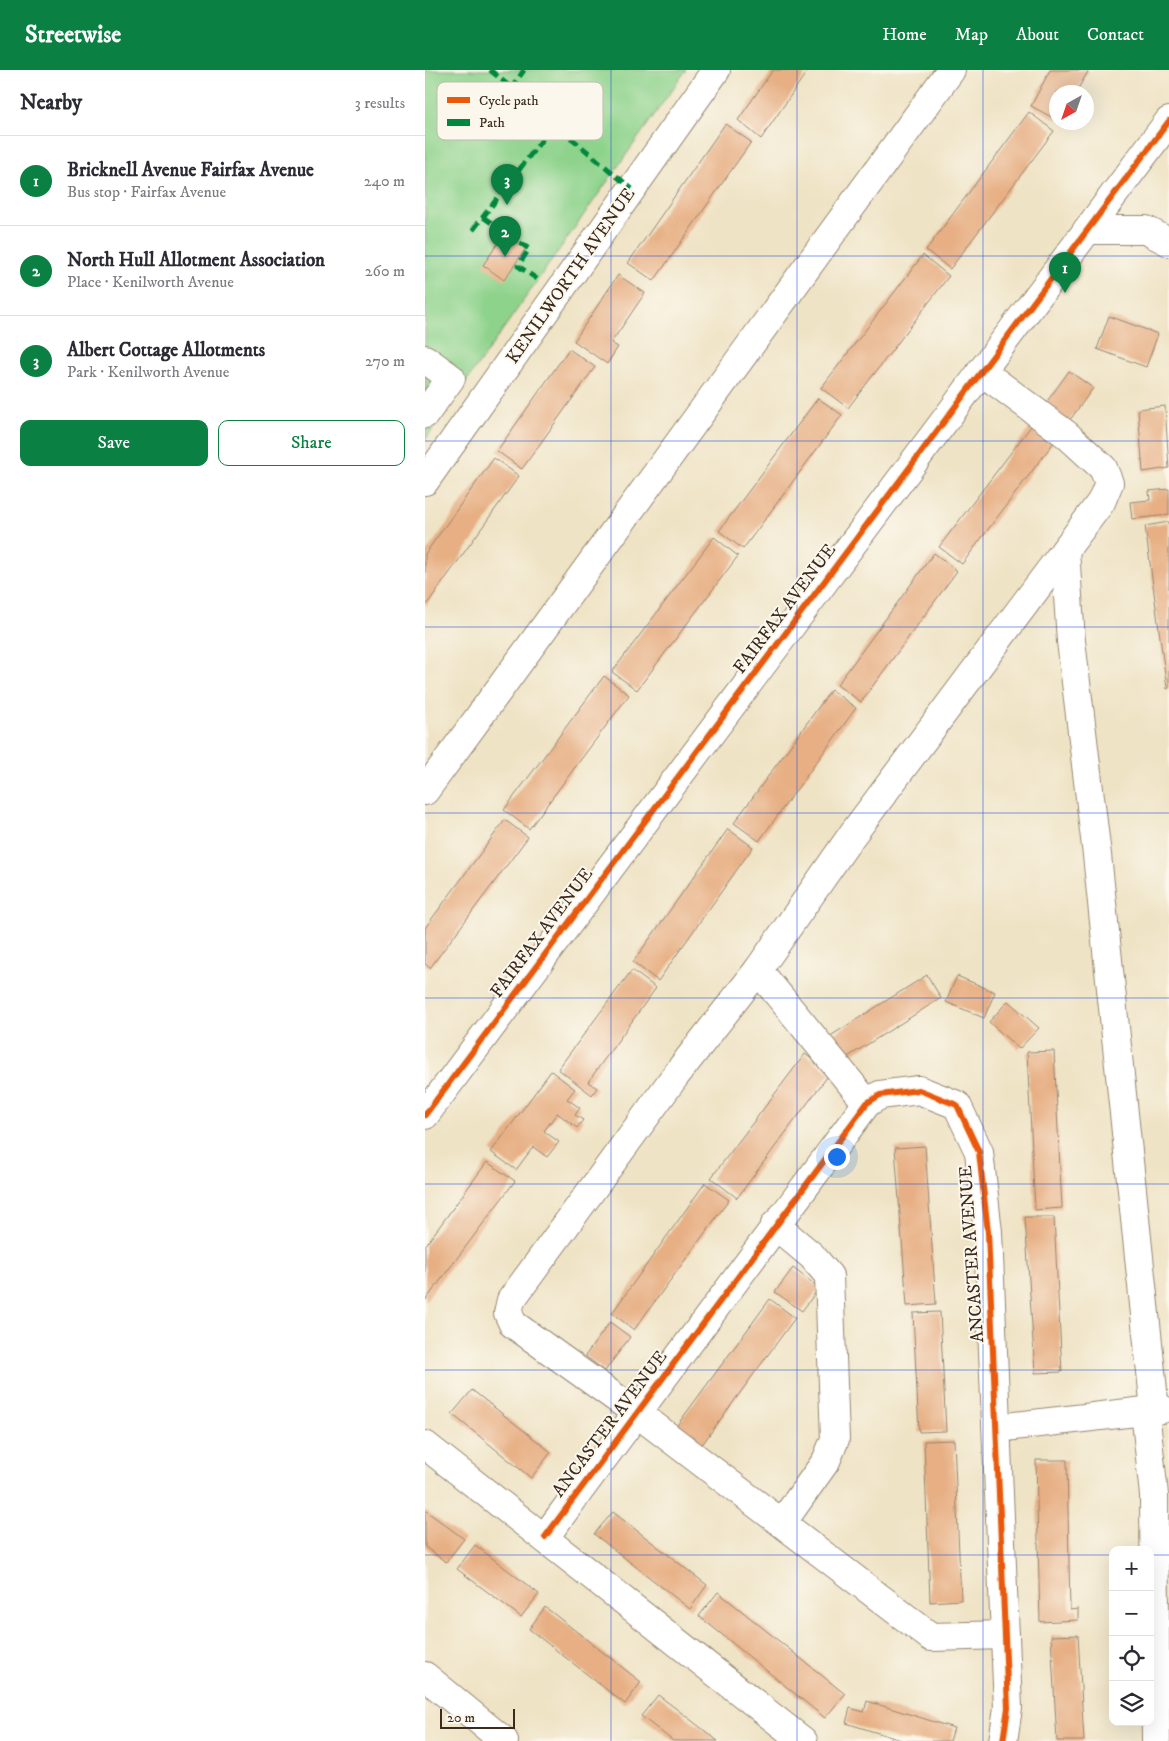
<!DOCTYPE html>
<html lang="en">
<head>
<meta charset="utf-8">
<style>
  :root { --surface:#fff; --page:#f7f7f7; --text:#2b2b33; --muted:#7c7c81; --line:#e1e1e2; --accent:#0b8043 }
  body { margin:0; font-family:"IM FELL DW Pica",serif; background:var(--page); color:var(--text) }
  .controls { position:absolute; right:15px; bottom:15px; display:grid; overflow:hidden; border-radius:10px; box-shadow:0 5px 20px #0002 }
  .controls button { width:45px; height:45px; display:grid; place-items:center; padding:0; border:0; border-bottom:1px solid var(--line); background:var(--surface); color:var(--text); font:25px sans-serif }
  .compass { position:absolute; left:624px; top:15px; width:45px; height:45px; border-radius:50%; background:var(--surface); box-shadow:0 5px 20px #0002; rotate:220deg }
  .scale { position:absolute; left:15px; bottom:12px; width:75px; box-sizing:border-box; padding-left:5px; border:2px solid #3b2a1e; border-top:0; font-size:14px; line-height:18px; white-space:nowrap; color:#3b2a1e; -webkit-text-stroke:4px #fbf7ec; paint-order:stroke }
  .you { position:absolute; left:411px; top:1086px; width:18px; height:18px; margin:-12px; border:4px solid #fff; border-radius:50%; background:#1a73e8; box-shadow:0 0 0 8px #1a73e833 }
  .badge { display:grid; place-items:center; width:32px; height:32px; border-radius:50%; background:var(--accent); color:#fff; font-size:16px; font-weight:700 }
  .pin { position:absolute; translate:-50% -41px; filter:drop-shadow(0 1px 2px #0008) }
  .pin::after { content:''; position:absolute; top:26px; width:18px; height:15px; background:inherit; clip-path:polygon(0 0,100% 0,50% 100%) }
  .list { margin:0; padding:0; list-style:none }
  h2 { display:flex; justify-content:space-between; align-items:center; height:65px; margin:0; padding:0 20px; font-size:21px }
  h2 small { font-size:16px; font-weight:400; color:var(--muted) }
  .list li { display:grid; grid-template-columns:32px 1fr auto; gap:15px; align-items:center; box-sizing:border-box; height:90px; padding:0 20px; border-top:1px solid var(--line) }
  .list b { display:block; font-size:19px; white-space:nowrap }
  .list p { margin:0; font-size:16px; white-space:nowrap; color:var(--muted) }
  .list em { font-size:16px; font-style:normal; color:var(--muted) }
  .actions { display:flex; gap:10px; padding:15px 20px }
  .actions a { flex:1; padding:11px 0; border:1px solid var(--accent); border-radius:10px; text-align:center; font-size:18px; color:var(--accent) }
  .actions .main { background:var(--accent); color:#fff }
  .icon { flex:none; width:28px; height:28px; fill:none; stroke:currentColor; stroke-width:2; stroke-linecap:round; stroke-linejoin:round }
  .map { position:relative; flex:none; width:744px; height:1671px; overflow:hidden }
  header { display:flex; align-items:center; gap:30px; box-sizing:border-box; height:70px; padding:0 25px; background:var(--accent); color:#fff }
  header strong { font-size:24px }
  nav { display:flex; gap:28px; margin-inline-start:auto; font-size:18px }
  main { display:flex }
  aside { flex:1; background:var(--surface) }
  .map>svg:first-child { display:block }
</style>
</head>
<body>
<header>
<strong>Streetwise</strong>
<nav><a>Home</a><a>Map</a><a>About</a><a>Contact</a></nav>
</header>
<main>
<aside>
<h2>Nearby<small>3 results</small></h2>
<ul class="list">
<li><span class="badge">1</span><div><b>Bricknell Avenue Fairfax Avenue</b><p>Bus stop · Fairfax Avenue</p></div><em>240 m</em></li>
<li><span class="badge">2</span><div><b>North Hull Allotment Association</b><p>Place · Kenilworth Avenue</p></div><em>260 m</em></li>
<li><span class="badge">3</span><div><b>Albert Cottage Allotments</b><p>Park · Kenilworth Avenue</p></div><em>270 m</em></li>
</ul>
<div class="actions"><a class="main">Save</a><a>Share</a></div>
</aside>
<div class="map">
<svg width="744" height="1671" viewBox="0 0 744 1671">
  <rect width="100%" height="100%" fill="#fbf7ec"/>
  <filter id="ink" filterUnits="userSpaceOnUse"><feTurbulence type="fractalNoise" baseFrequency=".02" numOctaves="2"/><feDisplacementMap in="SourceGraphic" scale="10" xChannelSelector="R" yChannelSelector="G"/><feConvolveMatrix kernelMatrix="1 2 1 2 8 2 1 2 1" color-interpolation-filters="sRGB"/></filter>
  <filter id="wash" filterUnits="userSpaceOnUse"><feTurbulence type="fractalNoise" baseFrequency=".0096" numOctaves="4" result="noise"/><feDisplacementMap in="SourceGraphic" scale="20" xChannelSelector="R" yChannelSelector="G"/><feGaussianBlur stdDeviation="1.12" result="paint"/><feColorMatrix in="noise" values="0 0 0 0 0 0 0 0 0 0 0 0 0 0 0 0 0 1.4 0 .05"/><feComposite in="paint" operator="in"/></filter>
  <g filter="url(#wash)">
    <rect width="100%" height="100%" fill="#efe3c5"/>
    <polygon fill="#8ed38c" stroke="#647e55" points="0,0 261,0 0,370"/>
    <g id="blocks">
      <g fill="#e7af83">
        <polygon points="348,0 383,0 336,69 313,50"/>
        <polygon points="625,0 664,0 651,22 632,22 632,50 606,36"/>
        <polygon points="604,42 629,61 525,199 501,180"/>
        <polygon points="300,54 326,72 229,211 203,193"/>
        <polygon points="80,163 101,178 79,210 58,195"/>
        <polygon points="498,185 524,206 423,338 396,318"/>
        <polygon points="193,205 220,223 186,273 193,277 182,294 149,271"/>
        <polygon points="684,246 733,264 721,297 672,279"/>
        <polygon points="144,279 170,297 97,399 72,381"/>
        <polygon points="644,301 668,318 642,354 618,337"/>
        <polygon points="393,328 417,345 318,479 294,461"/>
        <polygon points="740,336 744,398 718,402 713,339"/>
        <polygon points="613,347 635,364 537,494 514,477"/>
        <polygon points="69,388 94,406 0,537 0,484"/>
        <polygon points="744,419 744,445 707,449 705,432 725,430 724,421"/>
        <polygon points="744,452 744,618 742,619 720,456"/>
        <polygon points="289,467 313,486 212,620 187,602"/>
        <polygon points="509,483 532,501 436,632 412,615"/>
        <polygon points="179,606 204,625 104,759 79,740"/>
        <polygon points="406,620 431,638 334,771 309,753"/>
        <polygon points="80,750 103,767 5,898 0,894 0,858"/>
        <polygon points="303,759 328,777 233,911 208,892"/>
        <polygon points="207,900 231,918 163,1012 172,1018 167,1025 133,999"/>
        <polygon points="502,905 516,928 413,993 399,970"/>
        <polygon points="532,906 570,922 559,948 521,932"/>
        <polygon points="583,931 614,958 594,979 564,952"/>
        <polygon points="629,981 637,1138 610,1140 602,982"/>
        <polygon points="380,984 405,1003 312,1128 286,1108"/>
        <polygon points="126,1001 150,1019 142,1029 155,1038 150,1045 158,1050 152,1058 132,1043 119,1061 134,1072 122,1087 108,1077 91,1100 66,1082"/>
        <polygon points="500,1076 511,1234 482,1236 470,1078"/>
        <polygon points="62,1092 90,1111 0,1231 0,1176"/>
        <polygon points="280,1113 304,1130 209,1260 187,1243"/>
        <polygon points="600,1147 629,1147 637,1302 610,1303"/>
        <polygon points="368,1198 394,1218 377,1241 350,1222"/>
        <polygon points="345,1229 370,1248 276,1376 250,1358"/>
        <polygon points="515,1242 521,1361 494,1362 488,1243"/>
        <polygon points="185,1252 205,1267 180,1301 160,1286"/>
        <polygon points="47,1320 126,1382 106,1408 27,1344"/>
        <polygon points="529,1370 536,1530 505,1532 499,1371"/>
        <polygon points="611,1390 642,1390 645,1540 653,1539 653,1550 615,1552"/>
        <polygon points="0,1440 39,1469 21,1492 0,1477"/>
        <polygon points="188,1442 282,1515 265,1539 169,1464"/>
        <polygon points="50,1475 114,1524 96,1547 32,1499"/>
        <polygon points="293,1522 420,1624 400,1648 274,1546"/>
        <polygon points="120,1537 216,1612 200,1634 104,1559"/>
        <polygon points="653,1565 659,1671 632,1671 626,1566"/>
        <polygon points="233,1625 249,1637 293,1671 248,1671 216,1646"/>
        <polygon points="442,1631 529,1658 525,1671 479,1671 421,1653 425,1638 439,1642"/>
      </g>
    </g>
  </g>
  <g filter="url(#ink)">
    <use href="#blocks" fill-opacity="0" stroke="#958672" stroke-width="1"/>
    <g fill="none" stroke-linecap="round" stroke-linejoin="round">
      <g stroke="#958672" stroke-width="30">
        <g id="minor">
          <polyline points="662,160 721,160 744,172"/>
          <polyline points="0,289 26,308 0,344"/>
          <polyline points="556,301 642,365 678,398 684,413 676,432 427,765 333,900 251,1005 86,1230 83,1243 88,1254 212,1343 506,1567 580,1565"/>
          <polyline points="0,411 291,0"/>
          <polyline points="640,480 646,571 672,785 730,1340"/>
          <polyline points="0,721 526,0"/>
          <polyline points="333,900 442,1033"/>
          <polyline points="0,1045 744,51"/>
          <polyline points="350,1155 387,1186 404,1206 410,1369 401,1391 357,1453"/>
          <polyline points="720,1341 729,1425 731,1671"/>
          <polyline points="572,1358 737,1339"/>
          <polyline points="0,1375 378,1671"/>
          <polyline points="120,1467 442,1033 455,1025 494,1020 532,1035 554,1082 563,1162 583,1638 578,1671"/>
          <polyline points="0,1606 79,1671"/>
        </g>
      </g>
      <use href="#minor" stroke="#fff" stroke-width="28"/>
      <g stroke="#00873e" stroke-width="5" stroke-dasharray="10 5" stroke-linecap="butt">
        <polyline points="65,0 207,119"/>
        <polyline points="86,19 99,0"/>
        <polyline points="58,147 104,179 93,196 112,209"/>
        <polyline points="48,160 129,54"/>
      </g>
      <g stroke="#fbf7ec" stroke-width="9">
        <g id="cycleway">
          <polyline points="0,1045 744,51"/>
          <polyline points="120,1467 442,1033 455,1025 494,1020 532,1035 554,1082 563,1162 583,1638 578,1671"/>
        </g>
      </g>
      <use href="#cycleway" stroke="#e8590c" stroke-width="6"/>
    </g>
  </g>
  <path fill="none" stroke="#1d4ed8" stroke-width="1" stroke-opacity="0.55" d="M186,0V1671M372,0V1671M558,0V1671M0,186H744M0,371H744M0,557H744M0,743H744M0,928H744M0,1114H744M0,1300H744M0,1485H688M725,1485H744"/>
  <g text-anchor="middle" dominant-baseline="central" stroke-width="4" stroke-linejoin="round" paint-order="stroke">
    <g font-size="18" fill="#3b2a1e" stroke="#fbf7ec">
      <text transform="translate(146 206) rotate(-55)">KENILWORTH AVENUE</text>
      <text transform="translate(360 539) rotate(-53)">FAIRFAX AVENUE</text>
      <text transform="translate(117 863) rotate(-53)">FAIRFAX AVENUE</text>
      <text transform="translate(547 1184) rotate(-94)">ANCASTER AVENUE</text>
      <text transform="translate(185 1354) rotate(-53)">ANCASTER AVENUE</text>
    </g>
  </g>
  <rect x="12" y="12" width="166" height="58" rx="8" fill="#fbf7ec" stroke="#c1baae" stroke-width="1"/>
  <rect x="22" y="27" width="23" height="6" fill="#e8590c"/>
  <rect x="22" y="49" width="23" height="7" fill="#00873e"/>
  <g font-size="14" fill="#3b2a1e">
    <text x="54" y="35">Cycle path</text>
    <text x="54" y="57">Path</text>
  </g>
</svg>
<div class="controls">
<button>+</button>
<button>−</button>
<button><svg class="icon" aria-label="locate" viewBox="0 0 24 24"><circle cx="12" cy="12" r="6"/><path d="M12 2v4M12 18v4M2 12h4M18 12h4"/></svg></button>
<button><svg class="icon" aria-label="layers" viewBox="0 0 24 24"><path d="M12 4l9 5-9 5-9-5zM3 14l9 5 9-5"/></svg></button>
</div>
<svg class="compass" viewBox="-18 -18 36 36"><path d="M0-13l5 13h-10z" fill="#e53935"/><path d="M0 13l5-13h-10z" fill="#7c7c81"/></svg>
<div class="scale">20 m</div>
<div class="you"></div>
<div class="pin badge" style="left:640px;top:223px">1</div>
<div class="pin badge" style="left:80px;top:187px">2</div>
<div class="pin badge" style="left:82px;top:135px">3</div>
</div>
</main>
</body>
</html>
